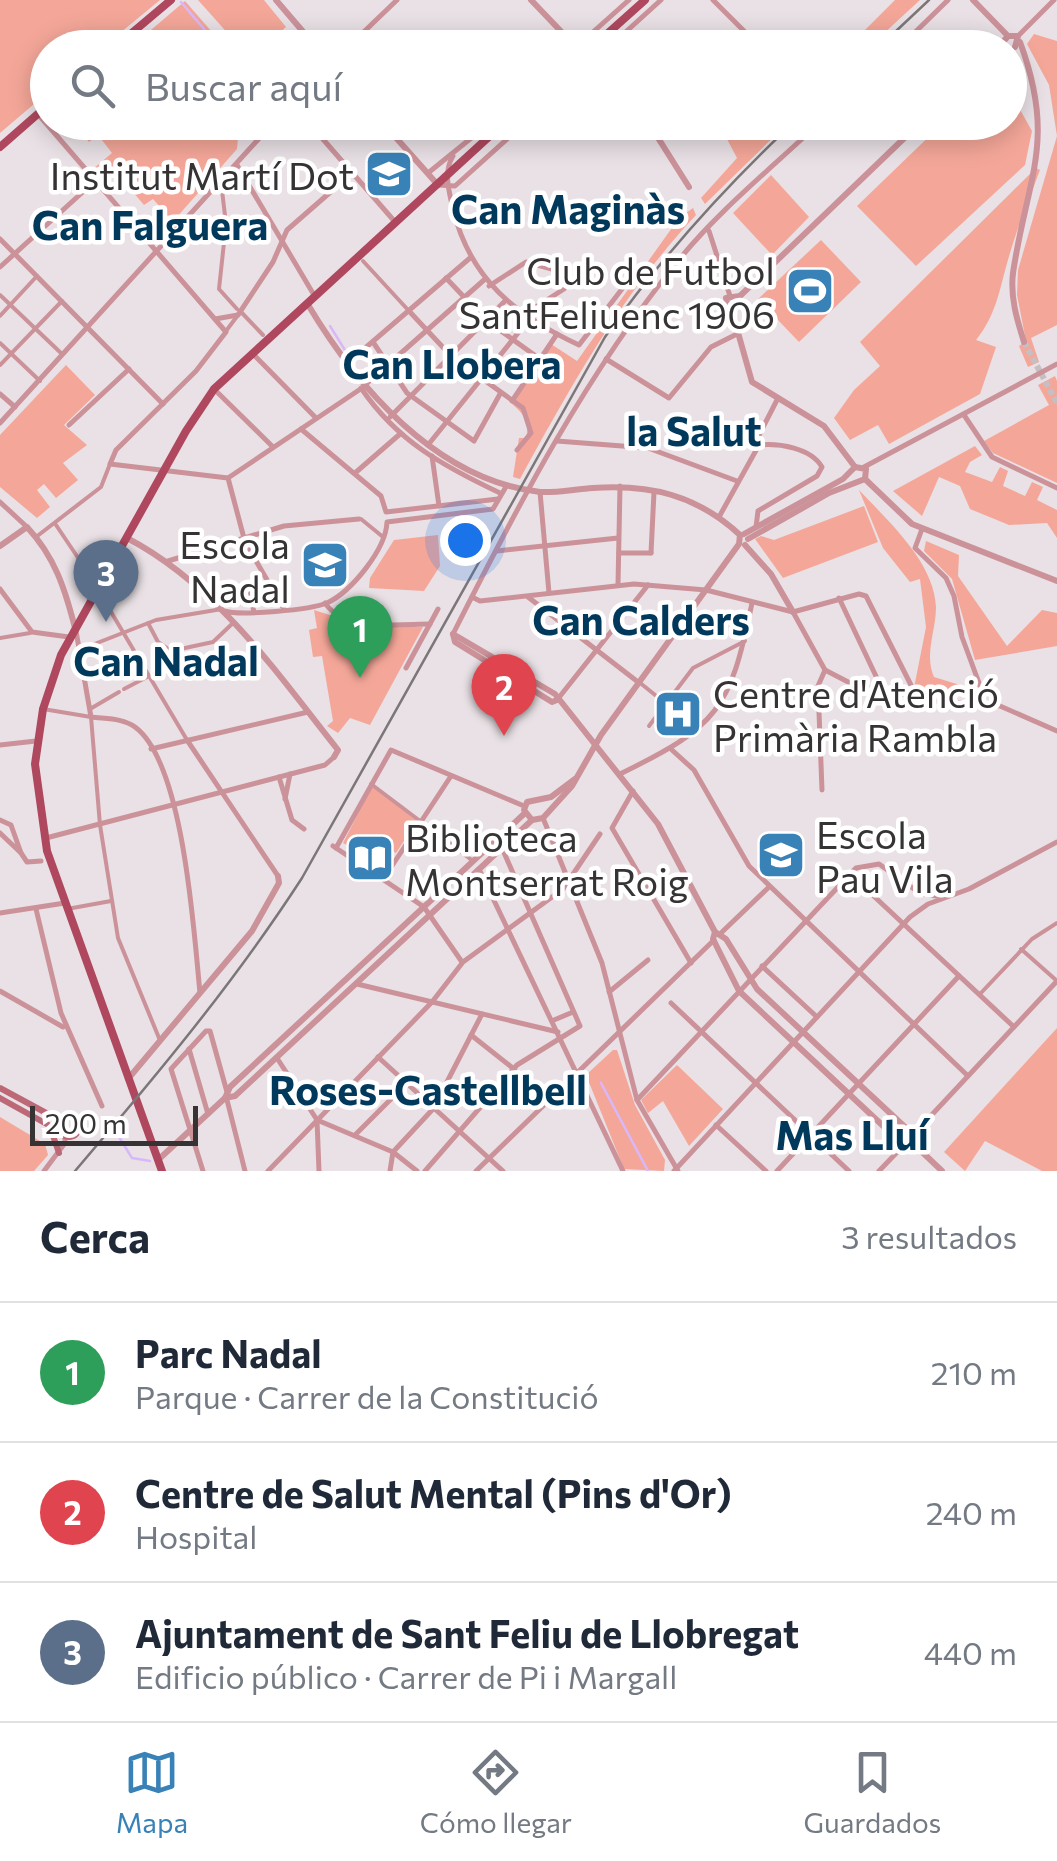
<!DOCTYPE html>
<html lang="es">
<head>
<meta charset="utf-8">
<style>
  :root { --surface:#fff; --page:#f6f6f7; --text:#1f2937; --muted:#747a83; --line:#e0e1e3; --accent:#3982b7 }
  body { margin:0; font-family:Commissioner,sans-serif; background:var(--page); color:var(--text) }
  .scale { position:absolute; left:30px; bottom:25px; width:168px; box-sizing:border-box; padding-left:10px; border:5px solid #363334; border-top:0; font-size:28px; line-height:35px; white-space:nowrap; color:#363334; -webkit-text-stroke:8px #fff; paint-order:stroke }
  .you { position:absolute; left:465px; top:540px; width:35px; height:35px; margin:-25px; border:8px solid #fff; border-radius:50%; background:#1a73e8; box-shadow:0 0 0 15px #1a73e833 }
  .badge { display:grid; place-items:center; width:65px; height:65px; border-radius:50%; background:var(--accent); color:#fff; font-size:32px; font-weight:700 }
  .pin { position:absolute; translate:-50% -82px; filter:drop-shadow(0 2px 5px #0008) }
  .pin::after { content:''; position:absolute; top:52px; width:35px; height:30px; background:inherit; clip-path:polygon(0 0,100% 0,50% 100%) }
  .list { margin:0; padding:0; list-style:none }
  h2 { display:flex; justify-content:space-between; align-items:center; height:130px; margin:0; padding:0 40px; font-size:42px }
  h2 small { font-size:32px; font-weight:400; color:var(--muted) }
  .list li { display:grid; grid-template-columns:65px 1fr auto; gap:30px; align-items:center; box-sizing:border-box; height:140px; padding:0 40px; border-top:2px solid var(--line) }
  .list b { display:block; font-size:38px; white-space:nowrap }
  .list p { margin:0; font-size:32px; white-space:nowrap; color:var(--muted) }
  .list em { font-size:32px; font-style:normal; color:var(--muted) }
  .icon { flex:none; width:55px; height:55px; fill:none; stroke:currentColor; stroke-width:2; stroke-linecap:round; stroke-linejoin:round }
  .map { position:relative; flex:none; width:1057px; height:1171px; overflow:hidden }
  .search { position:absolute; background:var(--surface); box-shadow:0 5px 25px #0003; left:30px; right:30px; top:30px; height:110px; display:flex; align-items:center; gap:25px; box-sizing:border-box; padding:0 35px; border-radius:55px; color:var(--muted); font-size:38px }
  .sheet { height:550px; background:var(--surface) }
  nav { display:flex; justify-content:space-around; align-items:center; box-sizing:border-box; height:140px; border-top:2px solid var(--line); background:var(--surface); font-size:28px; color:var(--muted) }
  nav a { display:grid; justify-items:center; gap:5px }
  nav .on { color:var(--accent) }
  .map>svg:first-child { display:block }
</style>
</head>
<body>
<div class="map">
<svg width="1057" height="1171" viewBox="0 0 1057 1171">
  <rect width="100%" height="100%" fill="#e9e1e5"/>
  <g fill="#f4a799">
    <polygon points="0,0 160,0 103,47 48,48 47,93 0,133"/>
    <polygon points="198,0 264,0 286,27 263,47 240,47"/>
    <polygon points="895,0 920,0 869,47 848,47"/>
    <polygon points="185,1 225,47 131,47"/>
    <polygon points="1034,34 1057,41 1057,325 1031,338 1039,362 1028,367 1019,346 1026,341 1017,295 1018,270 1057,136 1049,85 1027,44"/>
    <polygon points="1010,101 1018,106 1032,131 1025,165 916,266 857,206 943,123 1010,122"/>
    <polygon points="83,122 239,122 239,126 237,149 161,235 154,235 150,232 168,216 153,199 144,205 132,191 140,184 125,167 105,183 93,169 112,153 98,135 89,142 77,128"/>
    <polygon points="772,123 788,123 705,204 701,198 737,158 727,139"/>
    <path d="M1036,168L1040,170C1030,197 1018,225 1010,253C1000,285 998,313 976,340L996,347L980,394L889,444L878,425L850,440L834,418L854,390L880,366L860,342Z"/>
    <polygon points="771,175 809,217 772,255 733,213"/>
    <path d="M693,208L696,215C622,294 572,384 520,479L513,477L519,438H526C530,422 523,413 512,404L551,344L577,361L679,218Z"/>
    <polygon points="821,240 861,282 799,342 758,299"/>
    <polygon points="66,365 95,395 64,425 87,445 63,463 78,480 56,498 44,484 37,490 50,507 37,518 0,487 0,435"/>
    <polygon points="1055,376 1057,381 1057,483 993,453 984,441 1049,405 1038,385"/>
    <polygon points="975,446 982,455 970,462 965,472 992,482 1000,467 1008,471 1003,486 1025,496 1032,482 1043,487 1037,500 1057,510 1057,538 1047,523 1009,525 970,509 960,486 939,477 922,516 893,491"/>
    <path d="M859,490C889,522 934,562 936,607C936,631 924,655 934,677L973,689V695L935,696L914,688L926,627L920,579L910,582L883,548Z"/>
    <polygon points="864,506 878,542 783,578 755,539 761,536 774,540"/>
    <polygon points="438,535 440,566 424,591 369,588 370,578 394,540"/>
    <polygon points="926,541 959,555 958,576 1007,646 1042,610 1057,613 1057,646 975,660 952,579 924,551"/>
    <polygon points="314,610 361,625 423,627 370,725 350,718 338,733 327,726 333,721 322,656 313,657 309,630 317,628"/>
    <polygon points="372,786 417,821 396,853 390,850 393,840 384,835 379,844 376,834 368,847 353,839 349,846 343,843"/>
    <polygon points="1057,1028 1057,1171 1042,1171 985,1141 965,1171 944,1152"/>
    <polygon points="613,1050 617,1050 635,1105 665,1160 664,1171 624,1169 586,1075"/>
    <polygon points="677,1065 723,1109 689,1146 663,1101 648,1113 641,1100"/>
    <polygon points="0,1117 45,1144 48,1155 34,1171 0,1171"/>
  </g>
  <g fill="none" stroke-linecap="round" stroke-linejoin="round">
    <g stroke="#d8b8fb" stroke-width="2.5">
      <polyline points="181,2 220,48"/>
      <polyline points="237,122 237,125"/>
      <polyline points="330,326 348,355"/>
      <polyline points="601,1083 648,1171"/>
      <polyline points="116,1132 132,1158 150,1161"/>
    </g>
    <polyline stroke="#c5bec2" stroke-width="6" stroke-dasharray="6 3" stroke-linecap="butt" points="1024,342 1057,403"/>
    <g stroke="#cc929a" stroke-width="4">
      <polyline points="221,182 226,224 219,289 237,309"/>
      <polyline points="363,261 409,311"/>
      <polyline points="0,295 62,354"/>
      <polyline points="242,313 263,335"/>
      <polyline points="0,316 37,276"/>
      <polyline points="226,331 238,315"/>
      <polyline points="0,343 40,381"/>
      <polyline points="0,365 62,301"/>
      <polyline points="361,519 383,537"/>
      <polyline points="56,525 95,583"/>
      <polyline points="36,537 101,487 110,464"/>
      <polyline points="101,595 187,740"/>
      <polyline points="148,623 158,642 171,651 213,642 233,623"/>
      <polyline points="0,638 30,633"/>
      <polyline points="79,650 156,620 222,609"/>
      <polyline points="639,682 665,703"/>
      <polyline points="124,689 147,677"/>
      <polyline points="43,709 91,717 100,825 118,938 159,1038"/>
      <polyline points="90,709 119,692"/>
      <polyline points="649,726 693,668 745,641"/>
      <polyline points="371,784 473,861"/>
      <polyline points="67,909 111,901"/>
      <polyline points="1021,949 1057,981"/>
      <polyline points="980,994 1032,939 1057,923"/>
    </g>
    <g stroke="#cc929a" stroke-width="5">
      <polyline points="713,0 761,48"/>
      <polyline points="1018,36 1054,0"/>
      <polyline points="583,41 629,0"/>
      <polyline points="347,48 397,0"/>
      <polyline points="608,48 661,0"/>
      <polyline points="899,48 948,0"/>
      <polyline points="38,114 226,332 196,371 116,450 110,464 228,478 245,542 284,609"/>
      <polyline points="308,122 396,223"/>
      <path d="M453,156C443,172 449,191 453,209C470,279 515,315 579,345L635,272"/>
      <polyline points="237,165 314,295"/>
      <polyline points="428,173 491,122"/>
      <polyline points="438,185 455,186 526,122"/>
      <polyline points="709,231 730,296"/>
      <polyline points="0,239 163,404"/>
      <polyline points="0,267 96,180"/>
      <polyline points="446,278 487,321 540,359"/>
      <polyline points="409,311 452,357 523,408 531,433 517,450"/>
      <polyline points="215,319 238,315 273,262 287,230 350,175"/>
      <polyline points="373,342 407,393 474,441 500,394"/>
      <polyline points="253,354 316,418"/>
      <polyline points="606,359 669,398 711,347 737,334"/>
      <polyline points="350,361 470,258"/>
      <polyline points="367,383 484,280"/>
      <path d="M361,388C397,441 443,466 500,493"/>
      <polyline points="214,389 273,447"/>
      <polyline points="0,394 15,407"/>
      <polyline points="512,401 557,334"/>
      <polyline points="964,415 992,457 1057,488"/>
      <polyline points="390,417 505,301"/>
      <polyline points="0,423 274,122"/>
      <polyline points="69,425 129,369"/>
      <polyline points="301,429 381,496 386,512 498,499"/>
      <polyline points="557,441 648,448 737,481"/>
      <polyline points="428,445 530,318 531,310 564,289 552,269 526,262 489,286"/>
      <polyline points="754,445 778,398"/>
      <polyline points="432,456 439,506"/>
      <polyline points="864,467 1057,364"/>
      <polyline points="355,473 400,434"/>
      <polyline points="228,478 362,388"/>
      <polyline points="540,492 549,593"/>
      <polyline points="0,502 27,527"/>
      <path d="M719,517L759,445C779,443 811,448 822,467L817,476L758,511L756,527"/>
      <polyline points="922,529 915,548 946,578 954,596 962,637 982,691 976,704"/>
      <polyline points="497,551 618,538"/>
      <polyline points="619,553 651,553"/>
      <polyline points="651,553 654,492"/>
      <polyline points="168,561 284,526 359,519"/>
      <polyline points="618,585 620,486"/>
      <polyline points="0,589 32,632 69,637"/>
      <polyline points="249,591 254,612"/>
      <polyline points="472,597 480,601 634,584 706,590 793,612 859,594 866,596 917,697"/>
      <polyline points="528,597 638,682"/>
      <polyline points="839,598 883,691"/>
      <path d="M325,603C344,632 400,624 430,624"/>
      <path d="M224,611C241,616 310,610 327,603C352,591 386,549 387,522L493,509L507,485"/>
      <polyline points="793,612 825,670 852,684 934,701 1000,706 1057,731"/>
      <path d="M76,631L91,717C106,719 123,718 135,727C184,763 194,934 200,993"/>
      <path d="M453,634C518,505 586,374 678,261C718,211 773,167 820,122"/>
      <polyline points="406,668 438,609"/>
      <polyline points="557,700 648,585"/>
      <polyline points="187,740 278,876"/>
      <polyline points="0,745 36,741"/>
      <polyline points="151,749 308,712"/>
      <polyline points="672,750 694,770 749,866 968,1076"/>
      <path d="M620,774C718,726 730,710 752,603"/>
      <polyline points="279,777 292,820 304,829"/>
      <polyline points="822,790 818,686 825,670"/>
      <polyline points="633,791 612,828 691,963"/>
      <polyline points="285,799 290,774"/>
      <polyline points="543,818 602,963 637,1100 678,1171"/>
      <polyline points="0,820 11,825 21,853 0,833"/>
      <polyline points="46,838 325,765 334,757"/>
      <polyline points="333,846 424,907 462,962"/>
      <polyline points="336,848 391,750 524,806"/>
      <polyline points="21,853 27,862 41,861"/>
      <polyline points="479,869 623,1171"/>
      <polyline points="849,873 1014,1027"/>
      <polyline points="384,878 451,776"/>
      <polyline points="36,909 61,1013 102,1106"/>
      <polyline points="0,913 65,903"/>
      <polyline points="721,933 769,887"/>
      <polyline points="762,966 817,1017"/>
      <polyline points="357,984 558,1032"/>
      <polyline points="0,991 63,1027"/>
      <polyline points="609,992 648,960"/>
      <polyline points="671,1003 849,1171"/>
      <polyline points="554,1020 573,1012"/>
      <polyline points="471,1035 514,1069 539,1109"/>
      <polyline points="189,1049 208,1114"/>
      <polyline points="378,1057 503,1171"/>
      <polyline points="277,1058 317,1120 393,1152 417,1171"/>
      <polyline points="227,1100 245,1171"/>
      <polyline points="637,1100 856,868 879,864 921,894 944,897"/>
      <polyline points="317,1120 319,1171"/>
      <polyline points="716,1125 766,1171"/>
      <polyline points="355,1135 406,1084"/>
      <polyline points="912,1136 1057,981"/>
      <polyline points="393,1152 433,1109 482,1014"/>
      <polyline points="44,1171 65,1143 65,1136"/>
      <polyline points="203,1171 171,1069 206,1031 210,1031 227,1092"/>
      <polyline points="268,1171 432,1002 463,962 563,889 600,834"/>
      <polyline points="390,1171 393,1152"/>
      <polyline points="425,1171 517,1065 580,1026 502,848"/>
      <polyline points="476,1171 714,940"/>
      <polyline points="674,1171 910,917 928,904 969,889 1057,842"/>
      <polyline points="777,1171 959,976"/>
      <polyline points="879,1171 905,1144"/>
    </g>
    <g stroke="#cc929a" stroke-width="6">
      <polyline points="276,0 317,48"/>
      <polyline points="531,0 575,46"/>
      <polyline points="973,0 1008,36 1018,36 1015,47"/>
      <path d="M1020,42C1057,142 1027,177 1013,273C1010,297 1017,320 1024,342"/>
      <polyline points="998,48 1008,36"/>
      <polyline points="382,122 438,185"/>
      <polyline points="648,122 689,187"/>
      <path d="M307,303C357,387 436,480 540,492C556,493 576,489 593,488C650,484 697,495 740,535"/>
      <polyline points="728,308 726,298 740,296"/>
      <polyline points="855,467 824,426 752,382 733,315 740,296 921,122"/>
      <polyline points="855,467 866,469 865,479"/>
      <polyline points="865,479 912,524 1057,581"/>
      <polyline points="744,534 843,479 855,467"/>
      <path d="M127,538C217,585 276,672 338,750L334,757"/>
      <polyline points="748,539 829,493 865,479"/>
      <polyline points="745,545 771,574 793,612"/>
      <path d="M0,546L27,527C55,557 65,589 75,628"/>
      <polyline points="453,634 555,694 658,824 715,932 726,939 757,989 906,1128 920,1150 942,1171"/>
      <polyline points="453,634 455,642 552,702 557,700"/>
      <polyline points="532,820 543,818 572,786 601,735 739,544 740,535"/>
      <polyline points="532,820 524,810 527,802 551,797 575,779"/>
      <polyline points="715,932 713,939 739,991 896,1138 919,1150"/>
      <polyline points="128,1079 252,931 279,883 278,876"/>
      <polyline points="225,1098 235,1096 532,820"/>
      <polyline points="158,1160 225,1098 230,1087 525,813"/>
    </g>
    <g stroke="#bc6877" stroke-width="6">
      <polyline points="0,1088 61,1121"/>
      <polyline points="0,1098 61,1132"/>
      <circle cx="69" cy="1127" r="10"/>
      <polyline points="50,1127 59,1153"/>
    </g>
    <g stroke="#af485e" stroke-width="8">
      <polyline points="114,48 171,0"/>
      <polyline points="573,48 587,41 598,48"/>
      <polyline points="602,48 607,34 645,0"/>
      <polyline points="0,147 48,105"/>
      <polyline points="162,1171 47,851 35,764 43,709 61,655 186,431 214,389 505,122"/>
    </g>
    <g stroke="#7b7678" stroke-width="2.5">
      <polyline points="878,48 929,0"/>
      <path d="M75,1171C156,1076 234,983 302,878L605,337C661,257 723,189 794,122"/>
    </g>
  </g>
  <defs>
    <g id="school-square" transform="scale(2.5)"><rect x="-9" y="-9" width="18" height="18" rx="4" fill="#3982b7" stroke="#fff"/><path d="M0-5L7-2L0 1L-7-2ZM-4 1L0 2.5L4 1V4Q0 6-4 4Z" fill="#fff"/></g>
    <g id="stadium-square" transform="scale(2.5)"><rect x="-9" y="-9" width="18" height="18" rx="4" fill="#3982b7" stroke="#fff"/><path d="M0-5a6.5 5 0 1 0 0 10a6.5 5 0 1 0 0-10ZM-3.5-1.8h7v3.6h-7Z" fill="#fff"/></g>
    <g id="hospital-square" transform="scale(2.5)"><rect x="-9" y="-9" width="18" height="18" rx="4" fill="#3982b7" stroke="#fff"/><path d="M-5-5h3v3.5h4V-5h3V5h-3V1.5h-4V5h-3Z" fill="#fff"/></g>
    <g id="library-square" transform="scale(2.5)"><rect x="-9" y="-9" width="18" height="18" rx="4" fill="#3982b7" stroke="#fff"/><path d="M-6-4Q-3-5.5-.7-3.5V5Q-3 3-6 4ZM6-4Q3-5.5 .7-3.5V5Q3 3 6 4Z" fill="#fff"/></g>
  </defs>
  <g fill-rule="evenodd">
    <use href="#school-square" x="389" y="174"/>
    <use href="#stadium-square" x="810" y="291"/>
    <use href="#school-square" x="325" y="565"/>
    <use href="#hospital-square" x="678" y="714"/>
    <use href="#school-square" x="781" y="855"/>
    <use href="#library-square" x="370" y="858"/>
  </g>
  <g text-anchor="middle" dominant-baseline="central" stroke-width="9" stroke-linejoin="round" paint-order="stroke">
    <g font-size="38" fill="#363334" stroke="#fff" text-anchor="end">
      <text x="354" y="174">Institut Martí Dot</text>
      <text x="775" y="269">Club de Futbol<tspan x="775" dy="44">SantFeliuenc 1906</tspan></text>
      <text x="290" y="543">Escola<tspan x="290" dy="44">Nadal</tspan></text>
      <text x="713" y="692" text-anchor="start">Centre d'Atenció<tspan x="713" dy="44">Primària Rambla</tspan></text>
      <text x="816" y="833" text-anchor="start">Escola<tspan x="816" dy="44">Pau Vila</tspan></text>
      <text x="405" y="836" text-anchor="start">Biblioteca<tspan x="405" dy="44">Montserrat Roig</tspan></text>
    </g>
    <g font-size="40" font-weight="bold" fill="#00395b" stroke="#fff">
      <text x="568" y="207">Can Maginàs</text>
      <text x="150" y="223">Can Falguera</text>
      <text x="452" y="362">Can Llobera</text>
      <text x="694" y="429">la Salut</text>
      <text x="641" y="618">Can Calders</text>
      <text x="166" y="659">Can Nadal</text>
      <text x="428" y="1088">Roses-Castellbell</text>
      <text x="852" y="1133">Mas Lluí</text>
    </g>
  </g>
</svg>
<div class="scale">200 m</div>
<div class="you"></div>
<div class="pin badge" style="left:360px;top:678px;background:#2e9e5b">1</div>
<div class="pin badge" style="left:504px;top:736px;background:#e0444e">2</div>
<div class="pin badge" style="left:106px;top:622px;background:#5c6f8a">3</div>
<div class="search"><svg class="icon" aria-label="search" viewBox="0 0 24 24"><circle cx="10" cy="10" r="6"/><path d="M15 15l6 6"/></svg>Buscar aquí</div>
</div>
<section class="sheet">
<h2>Cerca<small>3 resultados</small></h2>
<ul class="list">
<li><span class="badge" style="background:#2e9e5b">1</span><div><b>Parc Nadal</b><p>Parque · Carrer de la Constitució</p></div><em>210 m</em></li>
<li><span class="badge" style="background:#e0444e">2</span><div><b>Centre de Salut Mental (Pins d'Or)</b><p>Hospital</p></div><em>240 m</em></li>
<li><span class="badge" style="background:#5c6f8a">3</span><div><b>Ajuntament de Sant Feliu de Llobregat</b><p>Edificio público · Carrer de Pi i Margall</p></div><em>440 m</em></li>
</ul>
</section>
<nav>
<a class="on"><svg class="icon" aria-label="map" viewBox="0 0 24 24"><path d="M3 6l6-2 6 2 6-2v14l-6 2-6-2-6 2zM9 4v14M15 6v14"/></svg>Mapa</a>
<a><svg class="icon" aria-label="directions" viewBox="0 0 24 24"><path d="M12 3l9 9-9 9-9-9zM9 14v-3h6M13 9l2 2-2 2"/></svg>Cómo llegar</a>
<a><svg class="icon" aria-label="saved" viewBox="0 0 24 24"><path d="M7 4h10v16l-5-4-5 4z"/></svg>Guardados</a>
</nav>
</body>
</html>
